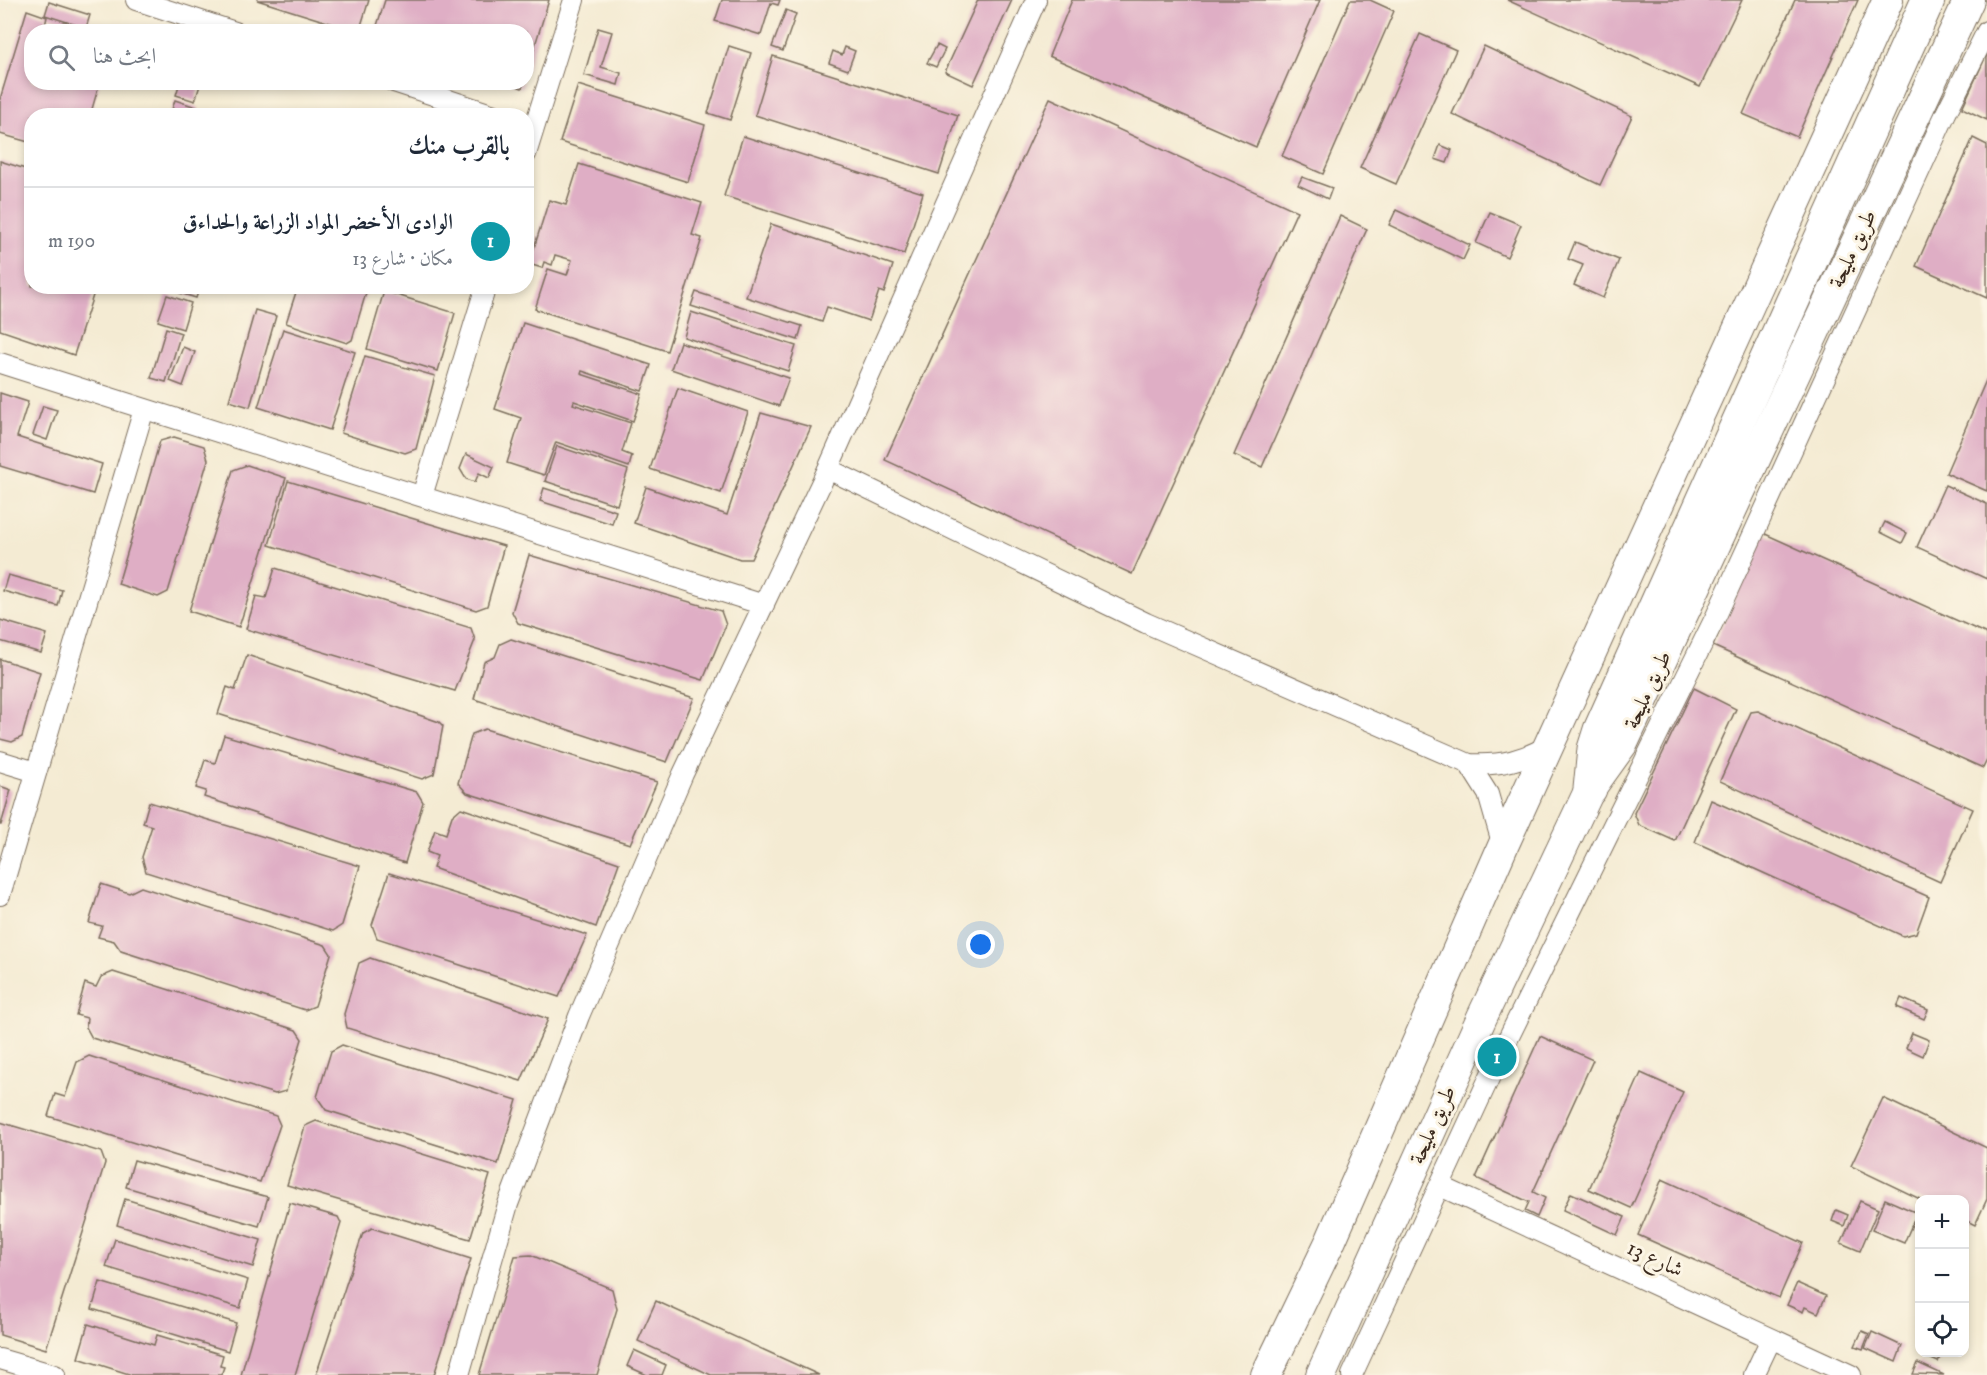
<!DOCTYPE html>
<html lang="ar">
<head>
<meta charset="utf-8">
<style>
  :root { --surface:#fff; --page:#f2f2f3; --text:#1f2937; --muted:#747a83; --line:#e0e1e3; --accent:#7c3aed }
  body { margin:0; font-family:"IM FELL DW Pica",Amiri,serif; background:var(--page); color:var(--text); direction:rtl }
  .controls { position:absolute; right:18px; bottom:18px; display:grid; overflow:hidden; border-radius:12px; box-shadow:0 3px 9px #0003 }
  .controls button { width:54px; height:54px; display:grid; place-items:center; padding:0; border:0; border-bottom:2px solid var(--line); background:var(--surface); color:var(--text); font:30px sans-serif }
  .you { position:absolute; left:981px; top:945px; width:21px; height:21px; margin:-15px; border:4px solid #fff; border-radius:50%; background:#1a73e8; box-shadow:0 0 0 9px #1a73e833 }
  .badge { display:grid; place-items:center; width:39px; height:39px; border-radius:50%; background:var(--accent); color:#fff; font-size:20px; font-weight:700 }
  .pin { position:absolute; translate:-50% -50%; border:3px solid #fff; box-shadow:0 2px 6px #0006 }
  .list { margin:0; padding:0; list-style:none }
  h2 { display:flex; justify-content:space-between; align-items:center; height:78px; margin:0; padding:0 24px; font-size:26px }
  h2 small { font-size:20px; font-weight:400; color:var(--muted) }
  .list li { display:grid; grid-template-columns:39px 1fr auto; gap:18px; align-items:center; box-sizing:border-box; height:108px; padding:0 24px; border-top:2px solid var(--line) }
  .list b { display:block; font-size:22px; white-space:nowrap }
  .list p { margin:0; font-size:20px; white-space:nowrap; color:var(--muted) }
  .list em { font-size:20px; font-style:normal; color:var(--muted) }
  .icon { flex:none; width:33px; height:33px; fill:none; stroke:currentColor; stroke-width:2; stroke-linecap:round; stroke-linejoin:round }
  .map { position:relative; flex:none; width:1987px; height:1375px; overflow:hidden; direction:ltr }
  .search { position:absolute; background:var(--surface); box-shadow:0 3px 9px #0003; left:24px; top:24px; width:510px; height:66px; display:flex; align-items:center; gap:15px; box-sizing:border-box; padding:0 21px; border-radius:24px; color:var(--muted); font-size:22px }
  .panel { position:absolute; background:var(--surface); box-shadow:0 3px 9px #0003; left:24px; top:108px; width:510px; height:186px; border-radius:24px; direction:rtl }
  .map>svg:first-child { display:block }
</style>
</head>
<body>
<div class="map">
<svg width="1987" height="1375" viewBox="0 0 1987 1375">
  <rect width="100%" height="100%" fill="#fcf5e5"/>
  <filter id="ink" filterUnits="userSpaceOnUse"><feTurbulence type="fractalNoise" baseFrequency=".0167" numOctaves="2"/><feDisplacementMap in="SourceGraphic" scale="12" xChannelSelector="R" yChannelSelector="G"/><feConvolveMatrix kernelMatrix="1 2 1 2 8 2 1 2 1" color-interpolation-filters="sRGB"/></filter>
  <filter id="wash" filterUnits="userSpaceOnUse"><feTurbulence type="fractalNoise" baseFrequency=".008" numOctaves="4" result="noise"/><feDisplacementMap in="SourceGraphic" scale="24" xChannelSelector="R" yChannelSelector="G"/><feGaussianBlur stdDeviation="1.35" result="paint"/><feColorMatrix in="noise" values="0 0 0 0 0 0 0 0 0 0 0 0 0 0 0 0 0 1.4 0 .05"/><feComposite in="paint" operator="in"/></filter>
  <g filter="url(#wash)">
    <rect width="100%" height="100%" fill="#f4ebd3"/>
    <g id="blocks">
      <g fill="#dfaec5">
        <polygon points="257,0 369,0 359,32"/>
        <polygon points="385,0 549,0 527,71 526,32 375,32"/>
        <polygon points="722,0 780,0 778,5 771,3 761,35 715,21"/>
        <polygon points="978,0 1012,0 973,85 945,72"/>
        <polygon points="1072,0 1320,0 1256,147 1049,56"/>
        <polygon points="1350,0 1370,0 1394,11 1323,174 1282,156"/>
        <polygon points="1507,0 1742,0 1700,87"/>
        <polygon points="1795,0 1858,0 1797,137 1743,114"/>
        <polygon points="49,2 90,15 86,28 45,15"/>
        <polygon points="27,10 47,17 44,30 32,32 29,63 32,64 32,82 92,82 99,85 90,116 32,116 32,143 0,134 0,99"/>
        <polygon points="786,10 796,14 783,51 772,47"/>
        <polygon points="598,28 612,32 601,67 621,73 618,85 584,75"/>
        <polygon points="1420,34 1456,50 1396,184 1360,168"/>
        <polygon points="937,45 945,49 936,67 927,63"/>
        <polygon points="729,46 751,53 730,120 708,113"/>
        <polygon points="1484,46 1632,116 1600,185 1452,114"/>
        <polygon points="845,47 855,51 848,70 829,63 833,51 842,55"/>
        <polygon points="1987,54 1987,120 1962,108"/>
        <polygon points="773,56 958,115 939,174 755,115"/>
        <polygon points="180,82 201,82 195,101 176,95"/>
        <polygon points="505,82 524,82 522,88"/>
        <polygon points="578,85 705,125 688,182 560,142"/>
        <polygon points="1050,98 1297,211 1132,574 885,460"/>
        <polygon points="175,100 199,108 196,116 170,116"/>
        <polygon points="743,136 923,193 904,254 724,196"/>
        <polygon points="1973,138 1987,145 1987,298 1916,266"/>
        <polygon points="1440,145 1452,150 1447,163 1435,159"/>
        <polygon points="0,161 32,171 32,286 96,286 74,355 0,330"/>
        <polygon points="579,164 702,203 692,235 702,238 667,351 535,309 548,269 567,275 572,260 555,255 552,265 544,262 542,268 529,264 549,200 566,205"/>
        <polygon points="1302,177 1332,188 1328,199 1298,185"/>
        <polygon points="1396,210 1470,245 1463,260 1389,225"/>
        <polygon points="1490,212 1521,225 1507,257 1476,243"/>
        <polygon points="1340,216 1367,229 1262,467 1234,455"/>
        <polygon points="771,224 893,265 884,293 879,291 869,321 827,307 822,322 746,297"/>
        <polygon points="1575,242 1619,260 1603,298 1574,285 1583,265 1568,259"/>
        <polygon points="183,286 200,286 196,298 180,293"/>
        <polygon points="298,286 368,286 352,340 347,343 286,323"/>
        <polygon points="384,291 455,313 438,371 367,349"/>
        <polygon points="696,292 802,326 798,340 691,306"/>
        <polygon points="167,295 191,303 183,329 158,321"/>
        <polygon points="255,310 276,316 250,407 229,401"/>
        <polygon points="691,312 796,346 788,371 684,337"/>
        <polygon points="523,323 651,365 642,391 582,371 581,374 642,394 633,421 574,401 573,404 631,423 622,452 632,456 629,467 556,442 544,475 507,463 521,418 495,409"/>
        <polygon points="166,328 181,333 166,382 151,378"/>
        <polygon points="283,329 355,352 330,430 258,407"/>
        <polygon points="680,342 789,378 779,406 671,369"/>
        <polygon points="183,347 195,352 183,386 170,381"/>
        <polygon points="365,356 435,376 416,449 405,453 341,433"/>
        <polygon points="1987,378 1987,491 1946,473"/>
        <polygon points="678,388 748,412 721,493 650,469"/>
        <polygon points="0,393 28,402 17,437 102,464 93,494 0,466"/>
        <polygon points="43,406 57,410 47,440 33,435"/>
        <polygon points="761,413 811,427 751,559 740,559 634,523 646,487 727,515"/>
        <polygon points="174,437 204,446 208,460 168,592 158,597 118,584 160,441"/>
        <polygon points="557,446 628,470 617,505 545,481"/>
        <polygon points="466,454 494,467 489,478 479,473 475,482 466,479 460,469"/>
        <polygon points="247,465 286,478 239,627 189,611 233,470"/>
        <polygon points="288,481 504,546 487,606 476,610 269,545"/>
        <polygon points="1945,485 1987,504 1987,579 1917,547"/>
        <polygon points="544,488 616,511 612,524 540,501"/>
        <polygon points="1885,522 1907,533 1902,543 1880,532"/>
        <polygon points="1763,533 1987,634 1987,760 1983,768 1713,646"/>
        <polygon points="529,555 721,611 726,625 703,680 518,623 512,612"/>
        <polygon points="275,568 471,628 475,640 455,691 246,629 256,596 266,598"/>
        <polygon points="8,575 62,590 58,606 3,591"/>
        <polygon points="0,620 47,634 41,653 0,641"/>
        <polygon points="511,639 694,698 667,762 474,699 484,662 495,657 500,644"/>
        <polygon points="247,655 439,722 443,726 434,774 422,779 218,714 227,687 235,690"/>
        <polygon points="0,659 40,672 22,737 12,742 0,739"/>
        <polygon points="1694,688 1736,709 1675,841 1639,825 1634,813"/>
        <polygon points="1758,711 1973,809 1940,882 1720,781 1751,712"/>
        <polygon points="485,729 657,782 630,844 467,793 458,783 472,734"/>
        <polygon points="224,735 417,792 423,802 405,863 204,797 206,791 196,788 205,760 215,763"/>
        <polygon points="0,786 11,790 1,825 0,825"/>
        <polygon points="1711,800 1929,897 1916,933 1903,936 1695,842"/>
        <polygon points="149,802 360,866 342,925 333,931 146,872 142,857 152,826 143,823"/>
        <polygon points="461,808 619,863 596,927 433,868 437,856 427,852 435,830 446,834 452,816"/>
        <polygon points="389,873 587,935 559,997 377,938 372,925"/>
        <polygon points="101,884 129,893 141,887 325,945 331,954 315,1006 305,1010 121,951 114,941 98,937 102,926 89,923"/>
        <polygon points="370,958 548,1019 521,1081 347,1028 344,1014 359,963"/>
        <polygon points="113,972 296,1030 302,1039 286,1091 275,1094 92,1038 86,1027 87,1018 76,1015 85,983 96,987 101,977"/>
        <polygon points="1901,998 1928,1010 1924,1019 1897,1007"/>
        <polygon points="1912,1033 1929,1040 1923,1056 1906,1048"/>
        <polygon points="1540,1036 1593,1060 1533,1192 1545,1198 1537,1217 1525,1211 1529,1202 1476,1178"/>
        <polygon points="342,1045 517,1100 498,1164 326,1110 317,1097 331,1051"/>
        <polygon points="89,1056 276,1116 280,1125 260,1182 48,1116 55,1094 65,1097 77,1062"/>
        <polygon points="1641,1073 1683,1092 1631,1208 1589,1189"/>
        <polygon points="1883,1098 1987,1148 1987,1199 1975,1225 1965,1220 1964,1200 1922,1200 1851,1166"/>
        <polygon points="316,1121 490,1175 470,1239 287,1185 305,1126"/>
        <polygon points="0,1122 101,1152 105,1163 46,1349 0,1335"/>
        <polygon points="134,1160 268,1197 259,1226 126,1187"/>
        <polygon points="1662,1179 1803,1243 1779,1298 1638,1235"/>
        <polygon points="1571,1193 1625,1217 1617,1235 1563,1210"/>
        <polygon points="125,1199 261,1240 253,1267 117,1225"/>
        <polygon points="1885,1199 1917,1213 1904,1243 1872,1230"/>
        <polygon points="1860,1201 1878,1209 1860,1251 1841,1243"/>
        <polygon points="290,1203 338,1217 341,1223 295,1375 241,1375"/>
        <polygon points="1836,1210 1848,1215 1844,1226 1832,1221"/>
        <polygon points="372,1228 471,1259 434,1375 316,1375 363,1233"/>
        <polygon points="115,1239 248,1280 240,1308 106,1267"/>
        <polygon points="531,1255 612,1289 617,1309 597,1375 479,1375 515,1256"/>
        <polygon points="100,1282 236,1323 228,1351 92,1309"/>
        <polygon points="1797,1283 1826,1296 1818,1313 1805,1307 1803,1312 1787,1305"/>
        <polygon points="656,1301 819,1375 711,1375 638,1341"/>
        <polygon points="88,1324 154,1345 157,1335 223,1355 220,1366 224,1367 221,1375 132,1375 78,1358"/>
        <polygon points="1862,1331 1869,1334 1863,1349 1855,1346"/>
        <polygon points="1872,1332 1902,1346 1896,1362 1865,1348"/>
        <polygon points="634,1350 666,1365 662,1375 647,1375 627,1366"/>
        <polygon points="1918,1353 1942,1353 1938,1362"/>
        <polygon points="1918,1363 1944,1375 1913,1374"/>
      </g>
    </g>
  </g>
  <g filter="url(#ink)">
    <use href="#blocks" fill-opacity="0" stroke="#7c6e5d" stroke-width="1.5"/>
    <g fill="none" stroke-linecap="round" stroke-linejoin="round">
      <g stroke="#7c6e5d" stroke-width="22">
        <g id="street">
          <polyline points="136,0 235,32"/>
          <polyline points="394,82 497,116"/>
          <polyline points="526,154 574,0"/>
          <polyline points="0,363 764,605"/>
          <path d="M828,469L1146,623L1469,764C1501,766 1524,760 1551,744"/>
          <polyline points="422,496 486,286"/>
          <polyline points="0,761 36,772"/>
          <polyline points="1469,764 1488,794 1503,846"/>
          <polyline points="0,895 144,409"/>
          <polyline points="1440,1186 1851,1375"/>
          <polyline points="0,1359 55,1375"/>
          <polyline points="459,1375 508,1204 579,1016 683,774 828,469 1036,0"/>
          <polyline points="1352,1375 1497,1061 1716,616 1946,113 1987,31"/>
          <polyline points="1754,1375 1771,1339"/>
        </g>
      </g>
      <g stroke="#7c6e5d" stroke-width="32">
        <g id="primary">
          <polyline points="1266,1375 1331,1240 1503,846 1888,0"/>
          <polyline points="1321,1375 1482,1017 1590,789 1623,743 1969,0"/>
        </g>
      </g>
      <g stroke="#7c6e5d" stroke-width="35">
        <polyline id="highway" points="1590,789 1594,749 1600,730 1928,0"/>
      </g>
      <use href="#street" stroke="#fff" stroke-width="20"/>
      <use href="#primary" stroke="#fff" stroke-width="30"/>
      <use href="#highway" stroke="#fff" stroke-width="33"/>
    </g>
  </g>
  <g text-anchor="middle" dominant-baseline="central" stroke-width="6" stroke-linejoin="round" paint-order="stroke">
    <g font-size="22" fill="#3b2a1e" stroke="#fcf5e5">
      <text transform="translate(1853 249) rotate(-65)">طريق مليحة</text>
      <text transform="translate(1648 690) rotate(-65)">طريق مليحة</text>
      <text transform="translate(1433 1125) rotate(-66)">طريق مليحة</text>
      <text transform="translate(1655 1259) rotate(25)">شارع 13</text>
    </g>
  </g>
</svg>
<div class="controls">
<button>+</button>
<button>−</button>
<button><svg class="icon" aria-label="locate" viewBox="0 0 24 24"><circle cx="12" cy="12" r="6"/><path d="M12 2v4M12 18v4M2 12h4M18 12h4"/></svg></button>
</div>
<div class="you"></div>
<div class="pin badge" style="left:1497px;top:1057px;background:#0f9aa8">1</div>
<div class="search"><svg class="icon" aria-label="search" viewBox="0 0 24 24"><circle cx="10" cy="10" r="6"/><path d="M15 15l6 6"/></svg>ابحث هنا</div>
<section class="panel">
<h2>بالقرب منك<small></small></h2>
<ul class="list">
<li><span class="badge" style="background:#0f9aa8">1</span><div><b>الوادى الأخضر المواد الزراعة والحداءق</b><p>مكان · شارع 13</p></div><em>190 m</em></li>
</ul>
</section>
</div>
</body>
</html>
